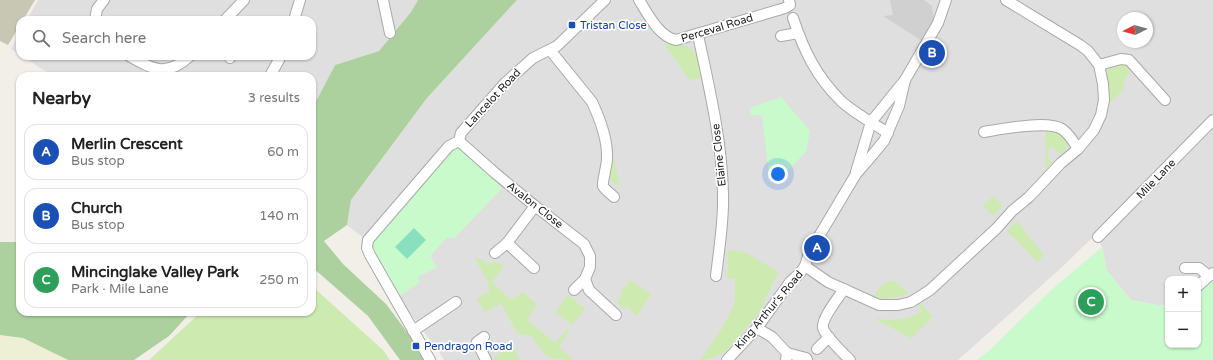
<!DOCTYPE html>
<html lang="en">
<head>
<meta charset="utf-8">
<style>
  :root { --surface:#fff; --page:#f6f6f6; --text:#222; --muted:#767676; --line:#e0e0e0; --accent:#d40000 }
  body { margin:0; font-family:"Varela Round",sans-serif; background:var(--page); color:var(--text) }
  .controls { position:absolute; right:12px; bottom:12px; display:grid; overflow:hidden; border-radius:8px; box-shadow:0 1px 3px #0004 }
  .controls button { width:36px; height:36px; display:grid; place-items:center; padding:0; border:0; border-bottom:1px solid var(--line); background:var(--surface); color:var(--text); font:20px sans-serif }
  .compass { position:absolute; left:1117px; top:12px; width:36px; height:36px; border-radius:50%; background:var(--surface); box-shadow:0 1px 3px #0004; rotate:264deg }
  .you { position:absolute; left:778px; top:174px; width:14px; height:14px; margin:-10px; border:3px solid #fff; border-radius:50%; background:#1a73e8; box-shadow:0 0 0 6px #1a73e833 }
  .badge { display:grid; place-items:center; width:26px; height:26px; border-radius:50%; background:var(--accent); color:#fff; font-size:13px; font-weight:700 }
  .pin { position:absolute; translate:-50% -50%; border:2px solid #fff; box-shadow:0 1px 4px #0006 }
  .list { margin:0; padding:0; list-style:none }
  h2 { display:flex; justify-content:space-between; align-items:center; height:52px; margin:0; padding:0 16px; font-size:17px }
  h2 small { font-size:13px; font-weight:400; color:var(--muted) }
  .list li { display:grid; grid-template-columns:26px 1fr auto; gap:12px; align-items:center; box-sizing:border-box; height:56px; margin:0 8px 8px; padding:0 8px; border:1px solid var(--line); border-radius:12px }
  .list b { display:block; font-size:15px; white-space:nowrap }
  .list p { margin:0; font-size:13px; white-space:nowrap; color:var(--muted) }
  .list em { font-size:13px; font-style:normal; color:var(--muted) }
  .icon { flex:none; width:22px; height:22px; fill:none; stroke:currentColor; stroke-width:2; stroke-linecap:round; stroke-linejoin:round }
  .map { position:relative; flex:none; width:1213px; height:360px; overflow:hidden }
  .search { position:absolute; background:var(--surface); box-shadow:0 1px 3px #0004; left:16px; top:16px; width:300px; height:44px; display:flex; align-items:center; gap:10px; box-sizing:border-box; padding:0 14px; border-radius:12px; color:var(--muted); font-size:15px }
  .panel { position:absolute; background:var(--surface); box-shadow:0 1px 3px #0004; left:16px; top:72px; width:300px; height:244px; border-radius:12px }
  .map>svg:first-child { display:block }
</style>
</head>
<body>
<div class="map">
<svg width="1213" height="360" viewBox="0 0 1213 360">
  <rect width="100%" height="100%" fill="#f2efe9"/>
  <g fill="#e0dfdf" fill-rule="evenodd">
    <polygon points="38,0 418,0 411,12 379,51 335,65 312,109 312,76 53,76 22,56 312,56 312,20 27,20"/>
    <path d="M517,0H1213V267L1198,279H1168V304L1162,306L1131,300L1107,271L1102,247L1095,235L1061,268L958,360H444L439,352L398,297L417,277L437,267L430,256L447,237L454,238L502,188L366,240L347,225L351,200L427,98ZM1123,18H1147V42H1123Z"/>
    <polygon points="20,32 20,55 11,49"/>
  </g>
  <polygon fill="#d0d0d0" points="890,0 924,0 932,6 934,20 922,41 883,16 893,15"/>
  <polygon fill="#c7c7b4" points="0,0 35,0 23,20 20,20 20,25 8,45 0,41"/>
  <polygon fill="#eef0d5" points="0,335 23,338 68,360 0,360"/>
  <g fill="#cdebb0">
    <path d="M664,44C696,45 696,48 701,78L689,80Z"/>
    <path d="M1120,63L1127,65L1130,71L1122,85L1125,88L1108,105C1112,85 1094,70 1120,63Z"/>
    <path d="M1046,128C1058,133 1065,132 1067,146L1063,153L1059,154L1052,147L1048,149V157L1052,162L1045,170Z"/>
    <polygon points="614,159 620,187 610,179 608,176"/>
    <polygon points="993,196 1003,206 993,216 983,206"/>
    <polygon points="1017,221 1044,255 1037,262 1007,231"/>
    <polygon points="728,250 745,252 779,272 774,281 759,313 726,351 712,358 700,360 721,330 735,303 735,279 727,278"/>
    <path d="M474,257L482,259L487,264L495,261L504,266L492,282L511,300L523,292L537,305L527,320L555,343L567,329L569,331L559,347L574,360C545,360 548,358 531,336L517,333L501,304L485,312L476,299L489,292V284Z"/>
    <polygon points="630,280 651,294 637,316 627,307 625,309 617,303 622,295 620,293"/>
    <path d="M888,281H894L909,293C898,297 885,301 874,296L880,287Z"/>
    <polygon points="312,286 383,350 390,360 149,360 201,312 312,312"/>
    <polygon points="568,295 585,309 572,325 555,312"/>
    <path d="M921,303L933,317L911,338L877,320V318C890,322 911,319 922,311L918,305Z"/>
    <polygon points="512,345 520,360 491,360"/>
  </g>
  <g fill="#add19e">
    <polygon points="418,0 517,0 427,98 351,200 347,225 324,241 343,264 386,304 428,360 400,360 368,316 312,267 312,109 335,65 379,51 411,12"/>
    <polygon points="0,242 20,242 20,312 191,312 169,336 134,360 68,360 23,338 0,335"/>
  </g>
  <g fill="#c8facc">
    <polygon points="781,97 810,131 806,152 783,175 769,176 762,115 751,115 750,108"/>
    <polygon points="457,144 502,188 454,238 447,237 430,256 437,267 418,277 420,282 398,297 369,244"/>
    <polygon points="1102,247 1107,271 1131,300 1162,306 1168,304 1168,345 1198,345 1198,291 1213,281 1213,360 977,360 990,350 1050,291"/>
  </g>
  <polygon fill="#88e0be" points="414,228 426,240 407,259 395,247"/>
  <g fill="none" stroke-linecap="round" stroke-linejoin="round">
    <g stroke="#a9a9a9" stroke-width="12">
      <g id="street">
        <polyline points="383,0 390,33"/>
        <path d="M639,0C648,14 659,37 676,40L785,8L790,5L789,0"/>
        <path d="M793,18C804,51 816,76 841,101C854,113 873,123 888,133"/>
        <polyline points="95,20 97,9 104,0"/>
        <polyline points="225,20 244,0"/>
        <polyline points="294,20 300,0"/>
        <path d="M698,35C709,87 722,140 723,194C724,221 719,249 716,276"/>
        <polyline points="781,36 798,33"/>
        <path d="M550,50L592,102C600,119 608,140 607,159C607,165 602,182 603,186C605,190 611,194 614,197"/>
        <path d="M129,56C154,70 167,77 190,56"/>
        <polyline points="229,56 230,58"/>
        <polyline points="1099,65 1121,59 1129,60 1165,100"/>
        <polyline points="270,76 281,56"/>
        <path d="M984,132C1002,129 1047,120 1062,129C1069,134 1074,142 1078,149"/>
        <polyline points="459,141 495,173 535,206 584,244 590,256 590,267 585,279 574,290"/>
        <polyline points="856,172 871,122 905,80 938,23 946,0"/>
        <polyline points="1098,237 1213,120"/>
        <polyline points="507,243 534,268"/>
        <polyline points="495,253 507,243 535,206"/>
        <polyline points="805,266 828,282 879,305 898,305 911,302 930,290 997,228 1012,211 1029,197 1061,163 1078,149 1094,130 1101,115 1104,100 1103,84 1099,65 1088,51 1080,45 1006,0"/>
        <polyline points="1185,268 1199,268 1209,276 1213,273"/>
        <polyline points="585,279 589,290 616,315"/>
        <polyline points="1198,286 1209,276"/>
        <path d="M844,289C839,297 821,319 823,328C825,336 844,354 850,360"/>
        <polyline points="757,328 772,337 787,353 786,360"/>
        <polyline points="413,331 456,302"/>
        <polyline points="484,337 477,342 486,360"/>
        <polyline points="817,349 829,337"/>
        <polyline points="787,353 806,358 807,360"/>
        <polyline points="430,360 370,255 367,248 368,240 449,146 459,141 461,133 505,83 533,58 557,46 605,0"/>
        <polyline points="727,360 757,328 790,282 800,273 805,266 809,253 856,174 869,159 884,141 899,106 905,80"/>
      </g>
    </g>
    <use href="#street" stroke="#fff" stroke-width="10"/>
  </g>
  <g fill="#1a4fb4" stroke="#fff" stroke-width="1.5">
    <rect x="568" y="21" width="8" height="8" rx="2"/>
    <rect x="412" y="342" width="8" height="8" rx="2"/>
  </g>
  <g text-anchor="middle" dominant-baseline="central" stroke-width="3.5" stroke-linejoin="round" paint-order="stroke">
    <g font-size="11" fill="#164399" stroke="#fff" text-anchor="start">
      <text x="580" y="25">Tristan Close</text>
      <text x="424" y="346">Pendragon Road</text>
    </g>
    <g font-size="11" fill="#222" stroke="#fff">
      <text transform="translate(717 28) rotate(-17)">Perceval Road</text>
      <text transform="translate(493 98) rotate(-47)">Lancelot Road</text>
      <text transform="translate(719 155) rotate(-96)">Elaine Close</text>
      <text transform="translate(1156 179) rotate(-46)">Mile Lane</text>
      <text transform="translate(535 205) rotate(38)">Avalon Close</text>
      <text transform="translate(769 310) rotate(-50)">King Arthur's Road</text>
    </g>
  </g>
</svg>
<div class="controls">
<button>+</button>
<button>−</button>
</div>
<svg class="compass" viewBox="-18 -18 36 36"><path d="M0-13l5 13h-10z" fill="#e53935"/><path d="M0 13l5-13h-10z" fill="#767676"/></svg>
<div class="you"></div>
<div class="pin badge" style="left:817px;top:248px;background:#1a4fb4">A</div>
<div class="pin badge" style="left:932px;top:53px;background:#1a4fb4">B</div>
<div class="pin badge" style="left:1091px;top:302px;background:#2e9e5b">C</div>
<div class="search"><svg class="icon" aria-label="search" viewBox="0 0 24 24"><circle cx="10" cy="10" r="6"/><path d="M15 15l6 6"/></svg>Search here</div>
<section class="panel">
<h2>Nearby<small>3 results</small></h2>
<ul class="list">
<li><span class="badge" style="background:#1a4fb4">A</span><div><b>Merlin Crescent</b><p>Bus stop</p></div><em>60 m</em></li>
<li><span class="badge" style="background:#1a4fb4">B</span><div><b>Church</b><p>Bus stop</p></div><em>140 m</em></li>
<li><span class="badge" style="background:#2e9e5b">C</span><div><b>Mincinglake Valley Park</b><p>Park · Mile Lane</p></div><em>250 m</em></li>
</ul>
</section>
</div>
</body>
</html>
